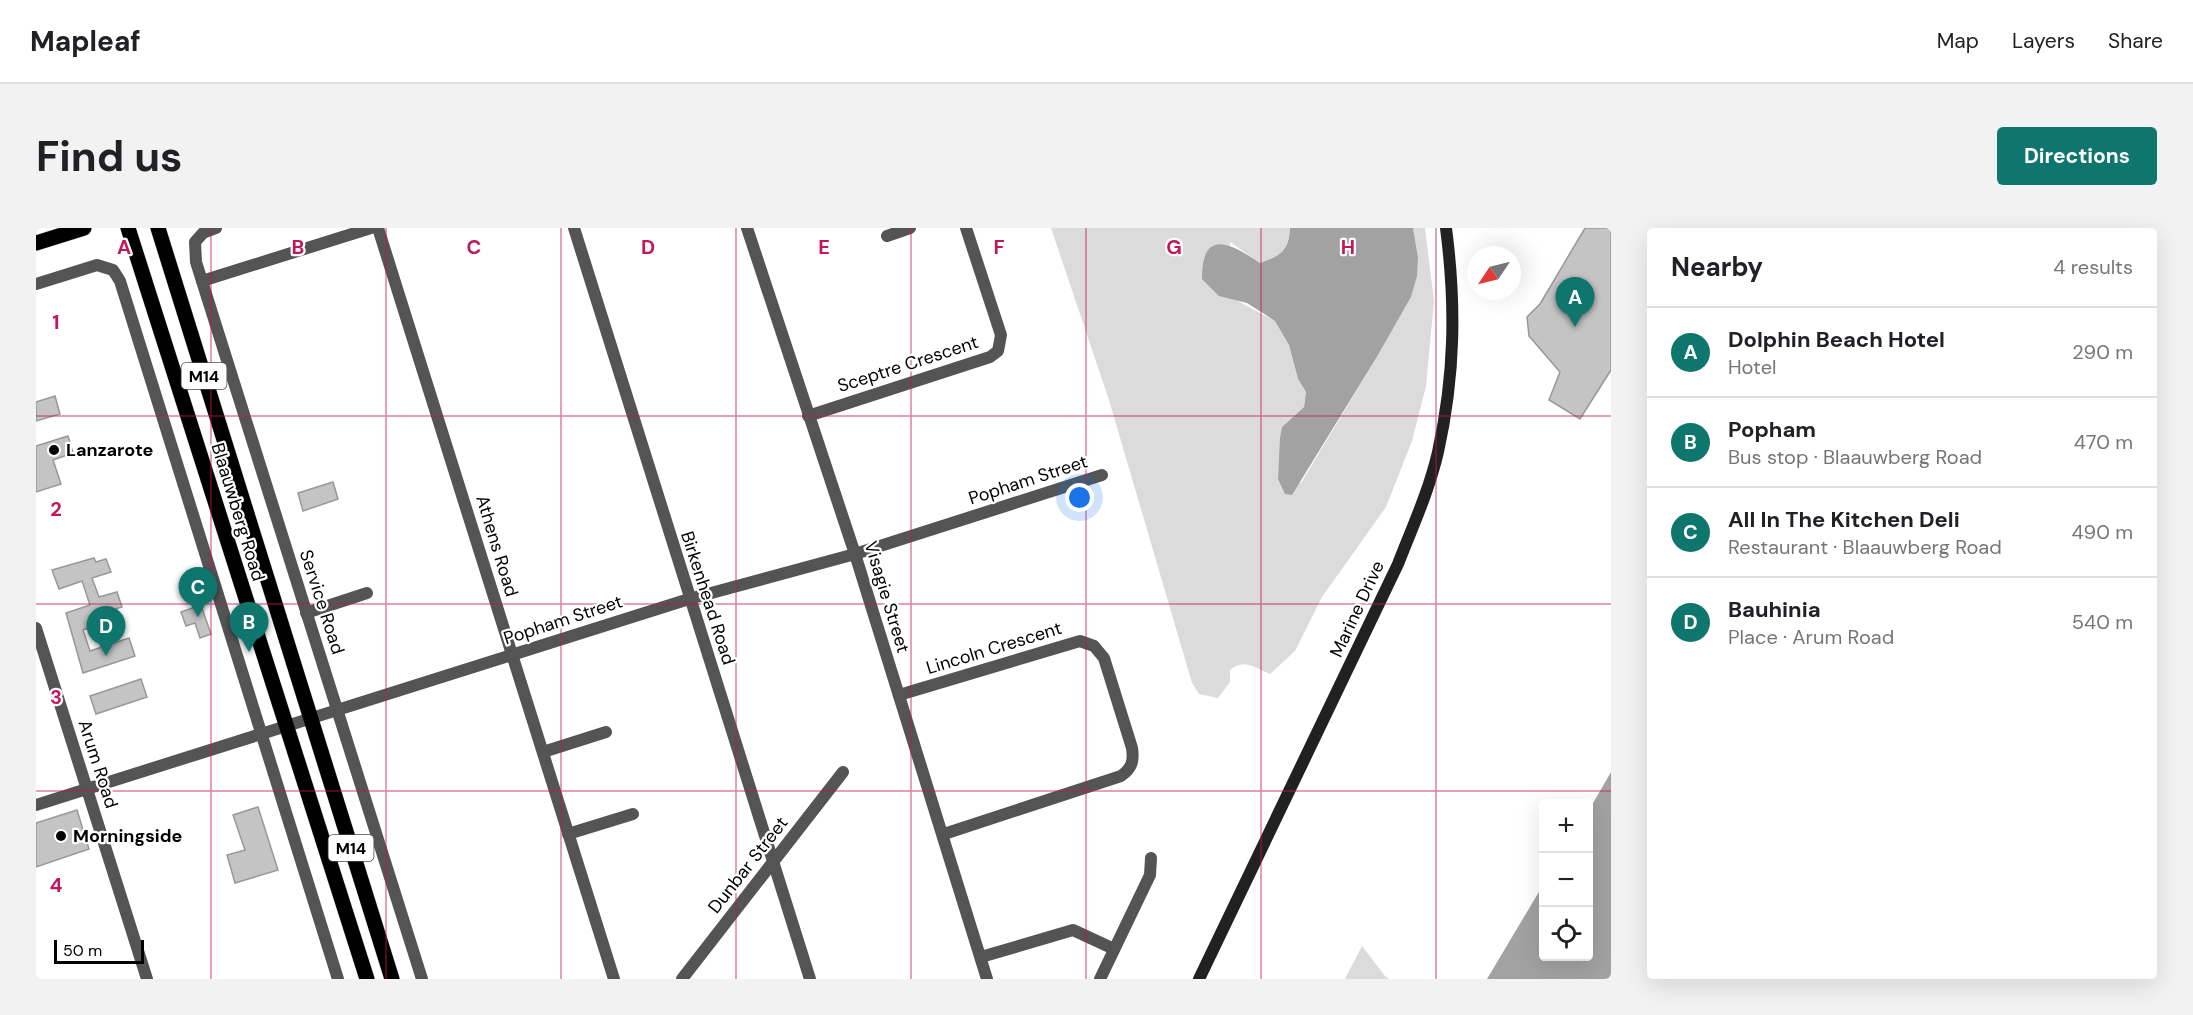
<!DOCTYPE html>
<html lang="en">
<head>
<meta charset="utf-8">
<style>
  :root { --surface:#fff; --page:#f2f2f2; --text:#202124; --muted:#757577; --line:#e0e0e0; --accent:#0f766e }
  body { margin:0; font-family:"DM Sans",sans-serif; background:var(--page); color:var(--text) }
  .controls { position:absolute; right:18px; bottom:18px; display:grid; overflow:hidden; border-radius:6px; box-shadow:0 6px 24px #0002 }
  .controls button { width:54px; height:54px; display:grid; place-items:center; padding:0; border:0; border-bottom:2px solid var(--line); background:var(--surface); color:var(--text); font:30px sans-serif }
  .compass { position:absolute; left:1431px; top:18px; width:54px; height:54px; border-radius:50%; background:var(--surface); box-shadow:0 6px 24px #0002; rotate:235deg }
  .scale { position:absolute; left:18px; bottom:15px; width:90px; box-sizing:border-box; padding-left:6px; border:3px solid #000; border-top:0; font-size:16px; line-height:21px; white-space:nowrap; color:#000; -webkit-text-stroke:4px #fff; paint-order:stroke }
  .you { position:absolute; left:1044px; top:270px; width:21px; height:21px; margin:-15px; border:4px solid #fff; border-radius:50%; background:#1a73e8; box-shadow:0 0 0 9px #1a73e833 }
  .badge { display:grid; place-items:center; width:39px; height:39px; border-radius:50%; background:var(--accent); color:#fff; font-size:20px; font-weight:700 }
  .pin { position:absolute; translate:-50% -50px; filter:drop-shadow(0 2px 3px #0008) }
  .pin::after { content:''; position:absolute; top:32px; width:21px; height:18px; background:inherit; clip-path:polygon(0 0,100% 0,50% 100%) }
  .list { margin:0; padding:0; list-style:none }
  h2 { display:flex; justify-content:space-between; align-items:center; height:78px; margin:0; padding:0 24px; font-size:26px }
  h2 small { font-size:20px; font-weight:400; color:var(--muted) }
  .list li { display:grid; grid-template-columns:39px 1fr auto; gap:18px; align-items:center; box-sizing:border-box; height:90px; padding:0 24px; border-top:2px solid var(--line) }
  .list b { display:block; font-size:22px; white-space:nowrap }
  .list p { margin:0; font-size:20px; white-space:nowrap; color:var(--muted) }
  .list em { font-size:20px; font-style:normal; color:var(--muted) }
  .icon { flex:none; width:33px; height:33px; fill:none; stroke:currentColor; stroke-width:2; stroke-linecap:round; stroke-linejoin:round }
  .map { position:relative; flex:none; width:1575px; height:751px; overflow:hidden; border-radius:6px }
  header { display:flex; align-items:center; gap:36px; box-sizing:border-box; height:84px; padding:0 30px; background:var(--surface); border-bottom:2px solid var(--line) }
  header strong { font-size:28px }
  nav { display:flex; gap:33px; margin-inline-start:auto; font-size:21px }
  .intro { display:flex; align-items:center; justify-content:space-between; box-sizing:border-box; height:144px; padding:0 36px }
  h1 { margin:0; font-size:42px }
  .button { padding:15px 27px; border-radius:6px; background:var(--accent); color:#fff; font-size:21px; font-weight:700 }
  main { display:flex; gap:36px; padding:0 36px }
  aside { flex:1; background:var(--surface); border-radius:6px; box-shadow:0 6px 24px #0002 }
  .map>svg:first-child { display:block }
</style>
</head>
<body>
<header>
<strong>Mapleaf</strong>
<nav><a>Map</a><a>Layers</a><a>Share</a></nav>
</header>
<div class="intro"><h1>Find us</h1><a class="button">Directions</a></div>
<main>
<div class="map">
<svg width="1575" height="751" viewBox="0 0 1575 751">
  <rect width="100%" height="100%" fill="#fff"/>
  <g fill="#dbdbdb">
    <path d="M1015,0H1254C1252,23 1245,28 1224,35L1194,14L1200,72L1239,93L1253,117L1262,151L1270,164L1268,179L1246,199L1242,251L1265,255L1342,127L1375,69L1382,29L1377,0H1389L1398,73L1390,158L1376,213L1350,279L1286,369L1259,423L1234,446C1218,440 1209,430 1194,442V454L1182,470L1163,466L1156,455L1073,172Z"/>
    <polygon points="1326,718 1349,748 1353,751 1309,751"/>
  </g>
  <g fill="#a2a2a2">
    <path d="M1254,0H1377L1382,29L1381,48L1375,69L1342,127L1256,267L1249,266L1242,251L1244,210L1246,199L1268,179L1270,164L1262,151L1253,117L1239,93L1211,75L1183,68L1166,51C1166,0 1194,15 1224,35C1245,28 1253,22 1254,0Z"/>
    <polygon points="1575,544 1575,751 1451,751 1507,657 1508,728 1552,728 1553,582"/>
  </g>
  <g fill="#c4c4c4" stroke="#989898" stroke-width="1.5">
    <polygon points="1549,0 1575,0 1575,142 1544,191 1513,172 1524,144 1493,108 1491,89 1504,76"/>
    <polygon points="19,168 24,186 0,193 0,174"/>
    <polygon points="32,208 37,225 17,232 25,256 0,264 0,218"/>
    <polygon points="297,254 302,271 267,283 262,265"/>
    <polygon points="58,330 60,334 70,331 75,344 56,350 63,369 81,364 86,379 75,382 76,387 60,393 61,397 47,402 54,423 93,410 99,428 47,445 30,385 54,377 46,353 23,361 16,342"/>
    <polygon points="165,377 175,406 164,410 159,395 150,398 145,384"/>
    <polygon points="105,451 111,469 60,486 54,468"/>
    <polygon points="222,579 242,642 199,655 191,627 209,622 197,587"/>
    <polygon points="41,582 53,621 0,639 0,595"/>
  </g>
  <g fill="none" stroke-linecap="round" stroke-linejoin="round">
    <g stroke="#dbdbdb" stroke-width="16">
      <g id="primary">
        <polyline points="92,0 331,751"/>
        <polyline points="122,0 356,751"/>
        <polyline points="0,15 48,0"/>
      </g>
    </g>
    <g stroke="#545454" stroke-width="12">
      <polyline points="180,0 167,5 159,14 160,34 386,751"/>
      <polyline points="342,0 578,751"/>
      <polyline points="538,0 774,751"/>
      <polyline points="711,0 819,326 951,751"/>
      <polyline points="851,8 874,0"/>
      <polyline points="166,53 335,0"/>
      <polyline points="0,56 61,37 77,42 84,53 302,751"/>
      <polyline points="772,188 954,129 962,123 965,107 930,0"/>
      <polyline points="270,385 331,365"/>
      <polyline points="0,400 111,751"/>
      <path d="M863,467L1044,413L1058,418L1068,430L1096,520C1098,533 1096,540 1085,548L908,606"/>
      <polyline points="507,524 570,504"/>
      <polyline points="0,577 653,371 819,326 1066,247"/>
      <polyline points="532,606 597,586"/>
      <polyline points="945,729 1037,702 1078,721"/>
      <polyline points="646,751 807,544"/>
      <polyline points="1064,751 1114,647 1115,630"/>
    </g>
    <path stroke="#212121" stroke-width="12" d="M1163,751L1362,336C1376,300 1393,263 1402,224C1419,147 1420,77 1410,0"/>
    <use href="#primary" stroke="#000" stroke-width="15"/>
  </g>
  <path fill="none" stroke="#c2185b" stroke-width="1.5" stroke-opacity="0.55" d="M175,0V751M350,0V751M525,0V751M700,0V751M875,0V751M1050,0V751M1225,0V751M1400,0V751M0,188H1575M0,376H1575M0,563H1575"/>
  <g fill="#000" stroke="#fff" stroke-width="2">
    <circle cx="18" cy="222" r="6"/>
    <circle cx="25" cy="608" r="6"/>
  </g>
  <g text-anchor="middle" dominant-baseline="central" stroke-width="4.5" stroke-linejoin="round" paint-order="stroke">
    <g fill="#fff" stroke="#4c4c4c" stroke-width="1.5">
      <rect x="145.5" y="135" width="45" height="26" rx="4.5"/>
      <rect x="292.5" y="607" width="45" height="26" rx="4.5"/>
    </g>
    <g font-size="16" font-weight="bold" fill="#000">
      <text x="168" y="148">M14</text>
      <text x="315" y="620">M14</text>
    </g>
    <g font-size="18" fill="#000" stroke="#fff">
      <text transform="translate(872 136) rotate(-18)">Sceptre Crescent</text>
      <text transform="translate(992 252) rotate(-18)">Popham Street</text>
      <text transform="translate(202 284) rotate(73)">Blaauwberg Road</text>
      <text transform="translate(461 318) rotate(73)">Athens Road</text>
      <text transform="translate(851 369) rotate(73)">Visagie Street</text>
      <text transform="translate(672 370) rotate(72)">Birkenhead Road</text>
      <text transform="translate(286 374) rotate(72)">Service Road</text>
      <text transform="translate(1321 381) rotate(-65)">Marine Drive</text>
      <text transform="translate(527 392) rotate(-18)">Popham Street</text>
      <text transform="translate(958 420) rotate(-17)">Lincoln Crescent</text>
      <text transform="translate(62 536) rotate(72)">Arum Road</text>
      <text transform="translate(712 637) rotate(-52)">Dunbar Street</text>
    </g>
    <g font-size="18" font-weight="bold" fill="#000" stroke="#fff" text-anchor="start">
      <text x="30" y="222">Lanzarote</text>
      <text x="37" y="608">Morningside</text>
    </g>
  </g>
  <g font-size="20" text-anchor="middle" font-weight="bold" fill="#c2185b" stroke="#fff" stroke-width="4.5" stroke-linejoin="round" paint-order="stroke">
    <text x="88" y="26">A</text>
    <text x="262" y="26">B</text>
    <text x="438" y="26">C</text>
    <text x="612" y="26">D</text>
    <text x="788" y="26">E</text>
    <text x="963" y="26">F</text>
    <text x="1138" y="26">G</text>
    <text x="1312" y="26">H</text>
    <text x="20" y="101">1</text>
    <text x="20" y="288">2</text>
    <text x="20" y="476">3</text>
    <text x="20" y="664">4</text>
  </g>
</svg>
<div class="controls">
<button>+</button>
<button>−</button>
<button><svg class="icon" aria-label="locate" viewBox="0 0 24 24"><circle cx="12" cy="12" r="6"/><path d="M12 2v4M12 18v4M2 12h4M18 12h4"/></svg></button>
</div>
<svg class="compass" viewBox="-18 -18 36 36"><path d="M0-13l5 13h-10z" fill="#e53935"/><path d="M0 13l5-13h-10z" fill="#757577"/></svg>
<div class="scale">50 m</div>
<div class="you"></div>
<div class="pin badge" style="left:1539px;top:99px">A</div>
<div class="pin badge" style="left:213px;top:424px">B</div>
<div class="pin badge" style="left:162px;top:389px">C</div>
<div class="pin badge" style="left:70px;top:428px">D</div>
</div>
<aside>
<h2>Nearby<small>4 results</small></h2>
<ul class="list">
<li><span class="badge">A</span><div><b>Dolphin Beach Hotel</b><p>Hotel</p></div><em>290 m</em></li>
<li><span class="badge">B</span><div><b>Popham</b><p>Bus stop · Blaauwberg Road</p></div><em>470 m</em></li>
<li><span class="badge">C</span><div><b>All In The Kitchen Deli</b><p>Restaurant · Blaauwberg Road</p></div><em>490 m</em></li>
<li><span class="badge">D</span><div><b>Bauhinia</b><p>Place · Arum Road</p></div><em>540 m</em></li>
</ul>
</aside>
</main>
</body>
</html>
